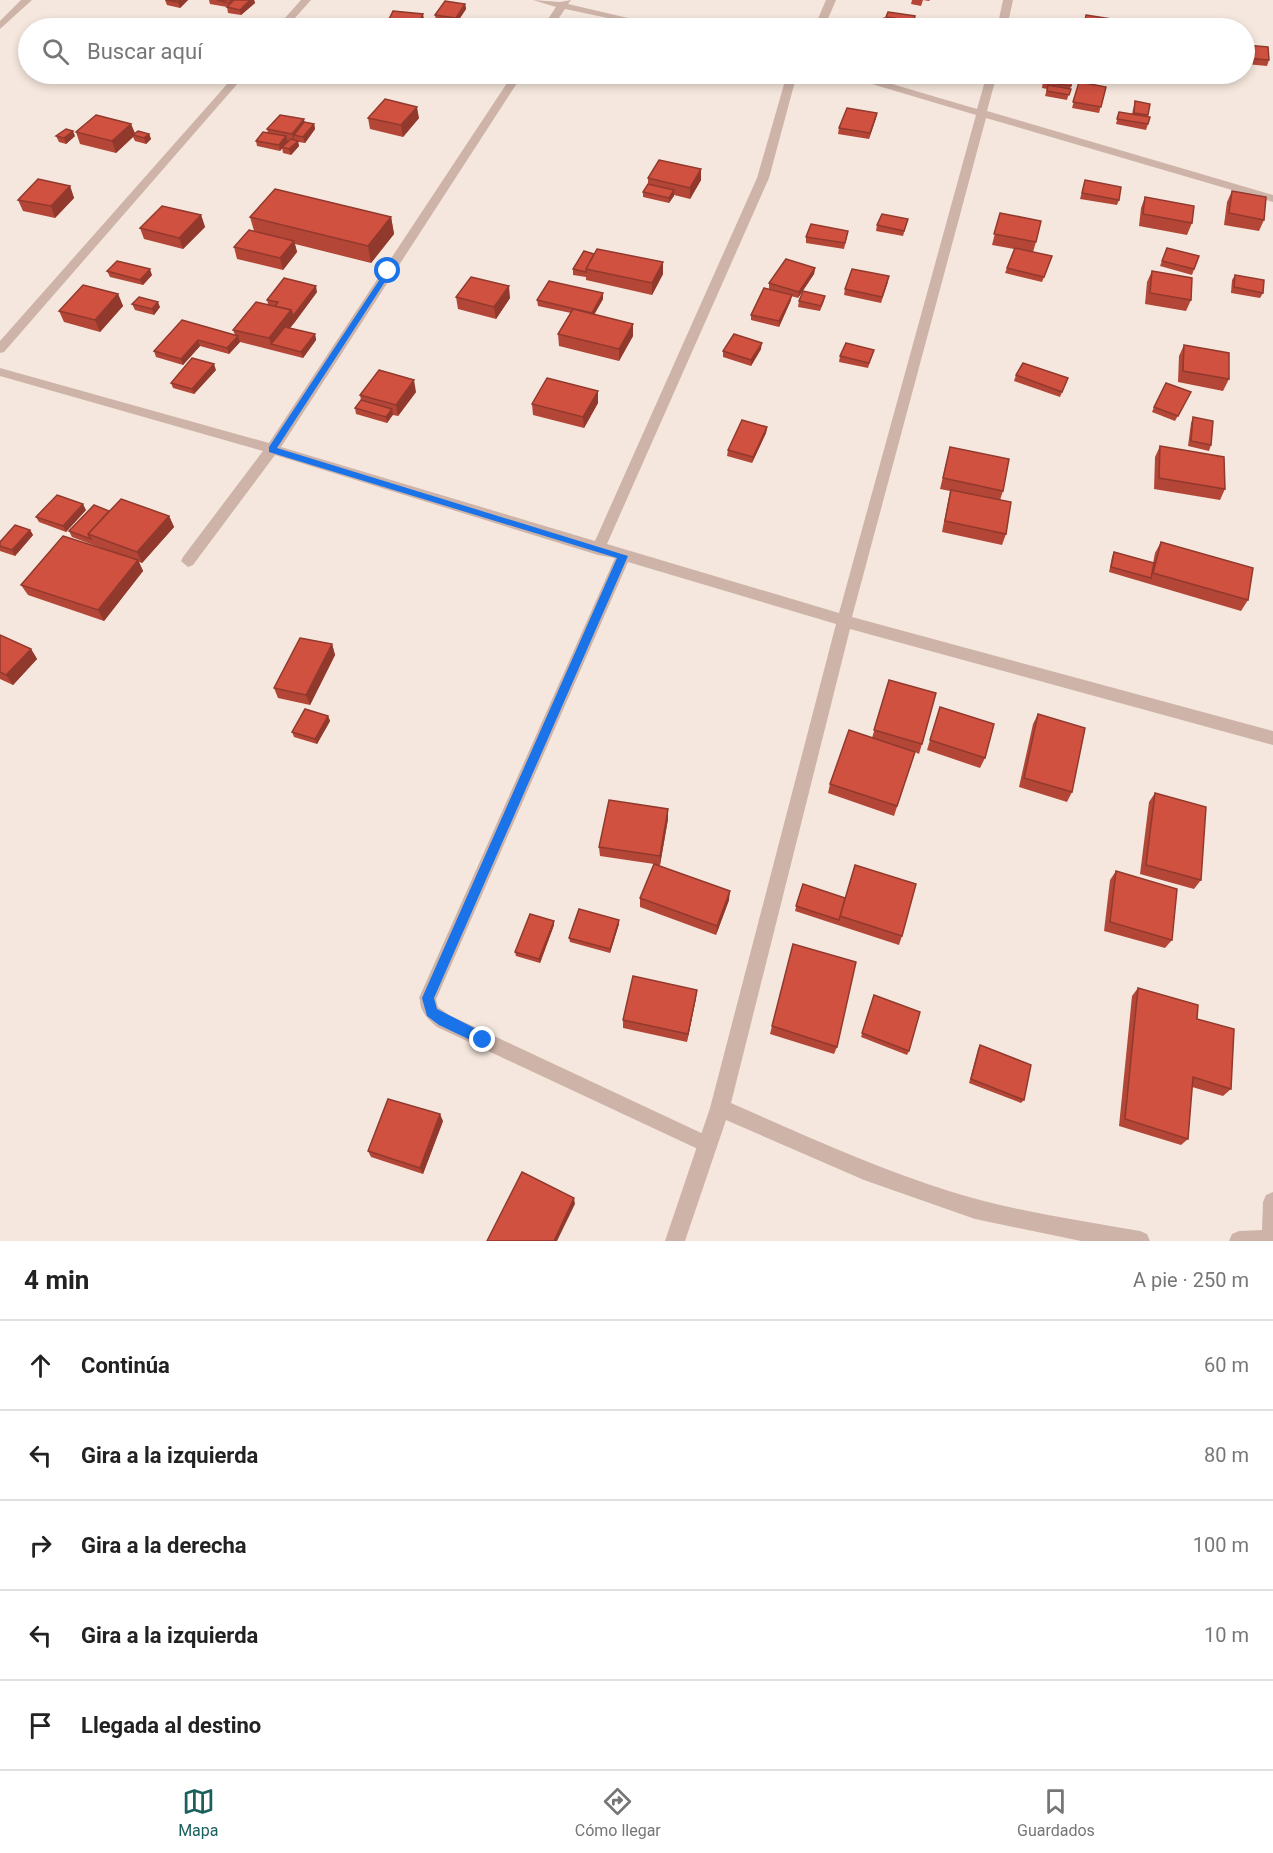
<!DOCTYPE html>
<html lang="es">
<head>
<meta charset="utf-8">
<style>
  :root { --surface:#fff; --page:#f6f6f6; --text:#222; --muted:#767676; --line:#e0e0e0; --accent:#1a605c }
  body { margin:0; font-family:Roboto,sans-serif; background:var(--page); color:var(--text) }
  .stop { position:absolute; width:18px; height:18px; margin:-14px; border:4px solid #1a73e8; border-radius:50%; background:#fff }
  .stop.end { background:#1a73e8; border-color:#fff; box-shadow:0 2px 6px #0008 }
  .list { margin:0; padding:0; list-style:none }
  h2 { display:flex; justify-content:space-between; align-items:center; height:78px; margin:0; padding:0 24px; font-size:26px }
  h2 small { font-size:20px; font-weight:400; color:var(--muted) }
  .list li { display:grid; grid-template-columns:39px 1fr auto; gap:18px; align-items:center; box-sizing:border-box; height:90px; padding:0 24px; border-top:2px solid var(--line) }
  .list b { display:block; font-size:22px; white-space:nowrap }
  .list em { font-size:20px; font-style:normal; color:var(--muted) }
  .icon { flex:none; width:33px; height:33px; fill:none; stroke:currentColor; stroke-width:2; stroke-linecap:round; stroke-linejoin:round }
  .map { position:relative; flex:none; width:1273px; height:1241px; overflow:hidden }
  .search { position:absolute; background:var(--surface); box-shadow:0 3px 9px #0003; left:18px; right:18px; top:18px; height:66px; display:flex; align-items:center; gap:15px; box-sizing:border-box; padding:0 21px; border-radius:33px; color:var(--muted); font-size:22px }
  .sheet { height:528px; background:var(--surface) }
  nav { display:flex; justify-content:space-around; align-items:center; box-sizing:border-box; height:84px; border-top:2px solid var(--line); background:var(--surface); font-size:16px; color:var(--muted) }
  nav a { display:grid; justify-items:center; gap:3px }
  nav .on { color:var(--accent) }
  .map>svg:first-child { display:block }
</style>
</head>
<body>
<div class="map">
<svg width="1273" height="1241" viewBox="0 0 1273 1241">
  <rect width="100%" height="100%" fill="#f5e7dd"/>
  <g fill="none" stroke-linecap="round" stroke-linejoin="round">
    <path fill="#ceb4a8" fill-rule="evenodd" d="M428,990L434,992L438,1007L449,1015L712,1138L715,1144L712,1150L706,1153L700,1150L437,1027C426,1018 416,1007 422,992Z"/>
    <g fill="#ceb4a8" fill-rule="evenodd">
      <polygon points="21,0 32,0 0,29 0,21"/>
      <polygon points="301,0 311,0 286,28 276,28"/>
      <polygon points="533,0 560,2 571,0 568,4 671,28 655,28 565,9 552,28 542,28 556,7"/>
      <polygon points="826,0 836,0 824,28 814,28"/>
      <polygon points="1003,0 1013,0 1007,28 997,28"/>
      <polygon points="236,74 246,74 4,352 0,353 0,341"/>
      <path d="M513,74H523L281,447L595,541L757,178L787,74H797L769,178L607,544L839,613L976,115L845,76L844,74H858L977,109L987,74H997L987,111L1273,195V202L986,118L852,617L1273,731V745L850,629L731,1103C804,1135 876,1168 952,1192C1013,1211 1077,1220 1140,1231L1147,1234L1150,1241H1081L975,1219L864,1180L726,1120L685,1241H665L710,1108L836,624L628,562L434,1004L428,1007L422,1004L419,998L615,558L598,555L275,455L193,565L188,567L181,561L183,557L263,451L0,376V368L269,443Z"/>
      <polygon points="1273,1192 1273,1241 1229,1241 1232,1234 1239,1231 1262,1230 1263,1202 1266,1195"/>
    </g>
  </g>
  <g fill="#b34637">
    <polygon points="165,0 188,0 180,8 167,5"/>
    <polygon points="209,0 254,0 255,3 241,15 228,13 227,7 210,4"/>
    <polygon points="912,0 930,0 929,1 923,0 921,6 911,4"/>
    <polygon points="465,4 466,9 456,24 436,21 435,15"/>
    <polygon points="888,12 915,16 913,26 912,26 911,28 886,18"/>
    <polygon points="424,19 419,28 388,28 387,23"/>
    <polygon points="1245,45 1269,60 1267,66 1246,64 1246,67 1245,70"/>
    <polygon points="1044,74 1071,86 1067,100 1045,96 1047,89 1042,88"/>
    <polygon points="1079,82 1106,87 1099,113 1072,108"/>
    <polygon points="1135,101 1148,115 1148,124 1146,130 1116,124 1119,112 1132,114"/>
    <polygon points="877,113 876,118 869,139 838,134 839,128"/>
    <polygon points="368,118 419,118 403,137 370,129"/>
    <polygon points="304,119 304,122 314,124 315,129 305,143 298,142 299,146 291,155 283,153 282,148 280,151 257,146 256,141 268,133 267,129"/>
    <polygon points="131,124 135,133 149,134 151,139 146,144 135,141 133,137 116,153 80,144 76,132"/>
    <polygon points="56,136 75,136 66,144 59,142"/>
    <polygon points="701,169 701,180 690,199 674,195 669,203 643,197 643,192 648,184 648,178"/>
    <polygon points="1085,180 1119,200 1117,205 1080,199"/>
    <polygon points="70,186 74,198 55,218 23,211 18,200"/>
    <polygon points="1232,191 1264,220 1259,231 1224,225 1227,202"/>
    <polygon points="1145,197 1192,223 1187,235 1139,226 1141,208"/>
    <polygon points="1000,213 1036,242 1033,252 1052,256 1042,282 1005,273 1014,249 992,245"/>
    <polygon points="201,215 205,227 183,249 144,239 140,228"/>
    <polygon points="250,217 391,217 394,234 371,263 295,244 297,252 283,270 237,259 234,247 254,231"/>
    <polygon points="908,219 903,236 876,231 877,225"/>
    <polygon points="847,236 844,249 806,243 806,237"/>
    <polygon points="1167,248 1199,256 1192,275 1160,266"/>
    <polygon points="584,251 663,274 652,295 586,280 586,277 573,275 573,269"/>
    <polygon points="815,268 814,274 798,298 791,296 791,300 779,327 751,320 751,315 777,291 769,289 769,283"/>
    <polygon points="107,271 152,275 143,285 110,277"/>
    <polygon points="1152,271 1191,300 1186,311 1145,304 1147,282"/>
    <polygon points="1235,275 1263,293 1260,298 1231,293 1232,280"/>
    <polygon points="888,282 881,303 844,295 845,289"/>
    <polygon points="317,292 290,328 315,334 316,340 303,358 240,342 229,354 200,346 183,365 156,357 154,351 182,320 235,335 233,330 268,304 267,300"/>
    <polygon points="603,293 603,299 594,315 633,324 633,336 619,361 559,346 558,334 571,313 538,306 537,300"/>
    <polygon points="118,294 123,306 100,332 64,322 59,311"/>
    <polygon points="825,296 824,301 820,311 798,307 799,301"/>
    <polygon points="456,297 510,298 496,319 458,309"/>
    <polygon points="132,304 160,307 154,315 135,310"/>
    <polygon points="1184,345 1229,379 1223,391 1178,382 1179,356"/>
    <polygon points="761,349 751,366 723,357 723,351"/>
    <polygon points="872,355 868,368 839,362 840,356"/>
    <polygon points="216,370 194,394 173,388 171,383"/>
    <polygon points="1016,375 1068,378 1060,397 1014,381"/>
    <polygon points="598,391 598,403 584,428 533,415 532,404"/>
    <polygon points="416,392 398,416 393,415 387,423 356,414 355,408 361,400 360,395"/>
    <polygon points="1191,392 1175,421 1152,412 1154,407"/>
    <polygon points="1193,417 1211,445 1209,451 1188,446 1191,423"/>
    <polygon points="767,427 766,433 752,463 727,456 728,450"/>
    <polygon points="1160,446 1225,489 1220,500 1154,489 1155,457"/>
    <polygon points="950,447 1003,491 1000,500 1006,534 1002,545 942,532 950,491 940,489"/>
    <polygon points="86,510 66,532 39,522 36,517"/>
    <polygon points="109,511 169,516 174,527 142,563 139,562 143,571 104,621 28,595 21,585 112,552 72,537 69,531"/>
    <polygon points="30,530 33,535 15,556 0,551 0,542"/>
    <polygon points="1161,542 1248,600 1241,611 1109,572 1112,557 1114,552 1153,563 1155,553"/>
    <polygon points="0,635 31,649 37,659 13,685 0,679"/>
    <polygon points="332,644 335,655 310,705 278,698 274,688"/>
    <polygon points="889,680 922,744 919,754 915,752 894,816 828,793 830,784 872,738"/>
    <polygon points="940,707 985,758 980,768 927,750"/>
    <polygon points="1038,714 1072,792 1067,802 1019,787 1033,724"/>
    <polygon points="328,716 330,721 317,744 294,737 292,732"/>
    <polygon points="1155,793 1201,880 1194,889 1140,874 1149,802"/>
    <polygon points="668,809 668,819 660,865 656,865 729,900 716,935 640,907 640,898 654,864 600,856 599,847"/>
    <polygon points="1116,871 1172,940 1165,948 1104,931 1110,880"/>
    <polygon points="803,884 902,936 899,945 795,911"/>
    <polygon points="619,920 619,924 610,953 570,942 569,938"/>
    <polygon points="554,925 540,963 516,956 515,952"/>
    <polygon points="793,944 837,1047 834,1054 770,1034"/>
    <polygon points="1138,988 1197,1019 1231,1089 1223,1096 1192,1087 1188,1139 1181,1145 1119,1126 1132,996"/>
    <polygon points="874,995 909,1051 907,1055 861,1037"/>
    <polygon points="696,998 687,1042 623,1028 623,1020"/>
    <polygon points="980,1045 1024,1100 1021,1103 969,1083 978,1049"/>
    <polygon points="443,1121 423,1174 371,1157 368,1151"/>
  </g>
  <g fill="#92392d">
    <polygon points="181,0 188,0 180,8 178,2"/>
    <polygon points="250,0 254,0 255,3 241,15 240,10"/>
    <polygon points="465,4 466,9 456,24 456,18"/>
    <polygon points="423,14 424,19 419,28 417,28 417,26"/>
    <polygon points="108,22 110,28 103,28"/>
    <polygon points="417,107 419,118 403,137 401,125"/>
    <polygon points="877,113 876,118 869,139 870,133"/>
    <polygon points="304,119 305,125 294,135 294,138 293,139 292,134"/>
    <polygon points="131,124 135,135 133,135 133,137 116,153 112,141"/>
    <polygon points="314,124 315,129 305,143 303,137"/>
    <polygon points="73,131 75,136 66,144 64,138"/>
    <polygon points="149,134 151,139 146,144 144,138"/>
    <polygon points="286,136 288,142 280,151 279,145"/>
    <polygon points="298,141 299,146 291,155 289,149"/>
    <polygon points="701,169 701,180 690,199 690,188"/>
    <polygon points="70,186 74,198 55,218 51,206"/>
    <polygon points="674,190 674,196 669,203 669,198"/>
    <polygon points="201,215 205,227 183,249 179,238"/>
    <polygon points="391,217 394,234 371,263 368,246"/>
    <polygon points="294,241 297,252 283,270 280,258"/>
    <polygon points="663,262 663,274 652,295 652,283"/>
    <polygon points="815,268 814,274 798,298 799,292"/>
    <polygon points="150,269 152,275 143,285 140,280"/>
    <polygon points="316,286 317,292 295,322 276,345 271,344 269,338 291,310"/>
    <polygon points="509,286 510,298 496,319 494,307"/>
    <polygon points="603,293 603,299 592,318 592,313"/>
    <polygon points="118,294 123,306 100,332 95,320"/>
    <polygon points="792,295 791,300 779,327 779,321"/>
    <polygon points="158,302 160,307 154,315 152,309"/>
    <polygon points="633,324 633,336 619,361 619,349"/>
    <polygon points="315,334 316,340 303,358 301,352"/>
    <polygon points="238,336 240,342 229,354 227,348"/>
    <polygon points="198,340 200,346 183,365 181,359"/>
    <polygon points="762,343 761,349 751,366 751,360"/>
    <polygon points="214,364 216,370 194,394 192,389"/>
    <polygon points="414,380 416,392 398,416 396,405"/>
    <polygon points="598,391 598,403 584,428 583,417"/>
    <polygon points="392,409 393,414 387,423 386,417"/>
    <polygon points="767,427 766,433 752,463 753,457"/>
    <polygon points="83,504 86,510 66,532 63,526"/>
    <polygon points="169,516 174,527 142,563 137,552"/>
    <polygon points="30,530 33,535 15,556 12,550"/>
    <polygon points="138,560 143,571 104,621 98,610"/>
    <polygon points="332,644 335,655 310,705 306,695"/>
    <polygon points="31,649 37,659 13,685 6,675"/>
    <polygon points="328,716 330,721 317,744 315,739"/>
    <polygon points="668,809 668,819 660,865 660,856"/>
    <polygon points="730,891 729,900 716,935 717,926"/>
    <polygon points="619,920 619,924 610,953 610,949"/>
    <polygon points="554,921 554,925 540,963 539,959"/>
    <polygon points="697,990 696,998 687,1042 688,1034"/>
    <polygon points="440,1114 443,1121 423,1174 420,1168"/>
    <polygon points="574,1198 575,1204 557,1241 554,1241"/>
  </g>
  <g fill="#d05140" stroke="#92392d" stroke-width="1.5">
    <polygon points="166,0 181,0 178,2"/>
    <polygon points="217,0 232,0 229,3"/>
    <polygon points="234,0 250,0 240,10 227,7"/>
    <polygon points="445,1 465,4 456,18 435,15"/>
    <polygon points="393,11 423,14 417,26 387,23"/>
    <polygon points="888,12 915,16 914,21 886,17"/>
    <polygon points="1086,15 1111,19 1110,28 1084,28"/>
    <polygon points="884,18 912,23 910,28 879,28"/>
    <polygon points="89,20 108,22 103,28 82,28"/>
    <polygon points="1114,20 1129,22 1128,28 1114,27"/>
    <polygon points="1245,45 1268,47 1269,60 1245,58"/>
    <polygon points="1044,74 1072,77 1071,86 1043,82"/>
    <polygon points="1079,82 1106,87 1101,107 1073,102"/>
    <polygon points="1048,85 1071,89 1069,95 1047,91"/>
    <polygon points="385,99 417,107 401,125 368,118"/>
    <polygon points="1135,101 1150,104 1148,115 1134,113"/>
    <polygon points="847,108 877,113 870,133 839,128"/>
    <polygon points="1119,112 1150,117 1148,124 1117,119"/>
    <polygon points="96,115 131,124 112,141 76,132"/>
    <polygon points="280,115 304,119 292,134 267,129"/>
    <polygon points="304,122 314,124 303,137 294,135"/>
    <polygon points="66,129 73,131 64,138 56,136"/>
    <polygon points="138,131 149,134 144,138 133,135"/>
    <polygon points="263,132 286,136 279,145 256,141"/>
    <polygon points="291,139 298,141 289,149 282,147"/>
    <polygon points="659,160 701,169 690,188 648,178"/>
    <polygon points="38,179 70,186 51,206 18,200"/>
    <polygon points="1085,180 1121,187 1119,200 1082,193"/>
    <polygon points="648,184 674,190 669,198 643,192"/>
    <polygon points="275,189 391,217 368,246 250,217"/>
    <polygon points="1232,191 1266,197 1264,220 1229,213"/>
    <polygon points="1145,197 1194,206 1192,223 1143,214"/>
    <polygon points="162,206 201,215 179,238 140,228"/>
    <polygon points="1000,213 1041,221 1036,242 994,234"/>
    <polygon points="882,214 908,219 904,231 877,225"/>
    <polygon points="811,224 848,231 845,243 806,237"/>
    <polygon points="249,230 294,241 280,258 234,247"/>
    <polygon points="1015,248 1052,256 1044,277 1007,268"/>
    <polygon points="1167,248 1199,256 1194,269 1162,261"/>
    <polygon points="597,249 663,262 652,283 586,269"/>
    <polygon points="584,251 594,254 586,269 586,272 573,269"/>
    <polygon points="786,259 815,268 799,292 769,283"/>
    <polygon points="117,261 150,269 140,280 107,271"/>
    <polygon points="852,269 889,276 882,297 845,289"/>
    <polygon points="1152,271 1192,278 1191,300 1150,293"/>
    <polygon points="1235,275 1264,280 1263,293 1234,287"/>
    <polygon points="471,277 509,286 494,307 456,297"/>
    <polygon points="284,278 316,286 293,316 291,310 275,306 278,302 267,300"/>
    <polygon points="549,281 603,293 592,313 537,300"/>
    <polygon points="83,285 118,294 95,320 59,311"/>
    <polygon points="764,288 792,295 779,321 751,315"/>
    <polygon points="803,291 825,296 821,306 799,301"/>
    <polygon points="139,297 158,302 152,309 132,304"/>
    <polygon points="256,302 291,310 269,338 233,330"/>
    <polygon points="573,309 633,324 619,349 558,334"/>
    <polygon points="182,320 238,336 227,348 198,340 181,359 154,351"/>
    <polygon points="285,327 315,334 301,352 271,344"/>
    <polygon points="734,334 762,343 751,360 723,351"/>
    <polygon points="846,343 874,350 869,363 840,356"/>
    <polygon points="1184,345 1229,353 1229,379 1183,371"/>
    <polygon points="192,358 214,364 192,389 171,383"/>
    <polygon points="1023,363 1068,378 1062,392 1016,375"/>
    <polygon points="379,370 414,380 396,405 360,395"/>
    <polygon points="547,378 598,391 583,417 532,404"/>
    <polygon points="1166,383 1191,392 1178,416 1154,407"/>
    <polygon points="361,400 392,409 386,417 355,408"/>
    <polygon points="1193,417 1213,421 1211,445 1191,441"/>
    <polygon points="742,420 767,427 753,457 728,450"/>
    <polygon points="1160,446 1224,457 1225,489 1159,478"/>
    <polygon points="950,447 1009,459 1003,491 943,478"/>
    <polygon points="951,490 1011,502 1006,534 945,521"/>
    <polygon points="57,495 83,504 63,526 36,517"/>
    <polygon points="121,499 169,516 137,552 88,534"/>
    <polygon points="94,505 109,511 88,534 91,539 69,531"/>
    <polygon points="15,525 30,530 12,550 0,546 0,542"/>
    <polygon points="63,536 138,560 98,610 21,585"/>
    <polygon points="1161,542 1253,568 1248,600 1153,573"/>
    <polygon points="1114,552 1154,563 1151,578 1111,567"/>
    <polygon points="0,635 31,649 6,675 0,672"/>
    <polygon points="300,638 332,644 306,695 274,688"/>
    <polygon points="889,680 936,693 922,744 874,730"/>
    <polygon points="940,707 994,724 985,758 930,740"/>
    <polygon points="305,709 328,716 315,739 292,732"/>
    <polygon points="1038,714 1085,728 1072,792 1024,778"/>
    <polygon points="849,730 915,752 897,806 830,784"/>
    <polygon points="1155,793 1206,807 1201,880 1146,865"/>
    <polygon points="609,800 668,809 660,856 599,847"/>
    <polygon points="654,864 730,891 717,926 640,898"/>
    <polygon points="855,865 916,884 902,936 840,916"/>
    <polygon points="1116,871 1177,889 1172,940 1110,922"/>
    <polygon points="803,884 845,898 839,920 796,906"/>
    <polygon points="579,909 619,920 610,949 569,938"/>
    <polygon points="530,914 554,921 539,959 515,952"/>
    <polygon points="793,944 856,962 837,1047 772,1026"/>
    <polygon points="633,976 697,990 688,1034 623,1020"/>
    <polygon points="1138,988 1198,1005 1197,1019 1234,1029 1231,1089 1193,1077 1188,1139 1125,1119"/>
    <polygon points="874,995 920,1012 909,1051 862,1033"/>
    <polygon points="980,1045 1031,1065 1024,1100 971,1079"/>
    <polygon points="388,1099 440,1114 420,1168 368,1151"/>
    <polygon points="522,1172 574,1198 554,1241 487,1241"/>
  </g>
  <polygon fill="#1a73e8" points="386,270 392,271 277,448 628,556 434,998 437,1009 488,1035 488,1044 483,1046 439,1025 427,1016 422,998 617,558 269,452 269,447"/>
</svg>
<div class="stop" style="left:388px;top:271px"></div>
<div class="stop end" style="left:483px;top:1040px"></div>
<div class="search"><svg class="icon" aria-label="search" viewBox="0 0 24 24"><circle cx="10" cy="10" r="6"/><path d="M15 15l6 6"/></svg>Buscar aquí</div>
</div>
<section class="sheet">
<h2>4 min<small>A pie · 250 m</small></h2>
<ul class="list">
<li><svg class="icon" aria-label="ahead" viewBox="0 0 24 24"><path d="M12 20V5M6 11l6-6 6 6"/></svg><div><b>Continúa</b></div><em>60 m</em></li>
<li><svg class="icon" aria-label="left" viewBox="0 0 24 24"><path d="M17 20v-9H6M10 6l-5 5 5 5"/></svg><div><b>Gira a la izquierda</b></div><em>80 m</em></li>
<li><svg class="icon" aria-label="right" viewBox="0 0 24 24"><path d="M7 20v-9h11M14 6l5 5-5 5"/></svg><div><b>Gira a la derecha</b></div><em>100 m</em></li>
<li><svg class="icon" aria-label="left" viewBox="0 0 24 24"><path d="M17 20v-9H6M10 6l-5 5 5 5"/></svg><div><b>Gira a la izquierda</b></div><em>10 m</em></li>
<li><svg class="icon" aria-label="arrive" viewBox="0 0 24 24"><path d="M6 21V4h12l-3 4 3 4H6"/></svg><div><b>Llegada al destino</b></div></li>
</ul>
</section>
<nav>
<a class="on"><svg class="icon" aria-label="map" viewBox="0 0 24 24"><path d="M3 6l6-2 6 2 6-2v14l-6 2-6-2-6 2zM9 4v14M15 6v14"/></svg>Mapa</a>
<a><svg class="icon" aria-label="directions" viewBox="0 0 24 24"><path d="M12 3l9 9-9 9-9-9zM9 14v-3h6M13 9l2 2-2 2"/></svg>Cómo llegar</a>
<a><svg class="icon" aria-label="saved" viewBox="0 0 24 24"><path d="M7 4h10v16l-5-4-5 4z"/></svg>Guardados</a>
</nav>
</body>
</html>
